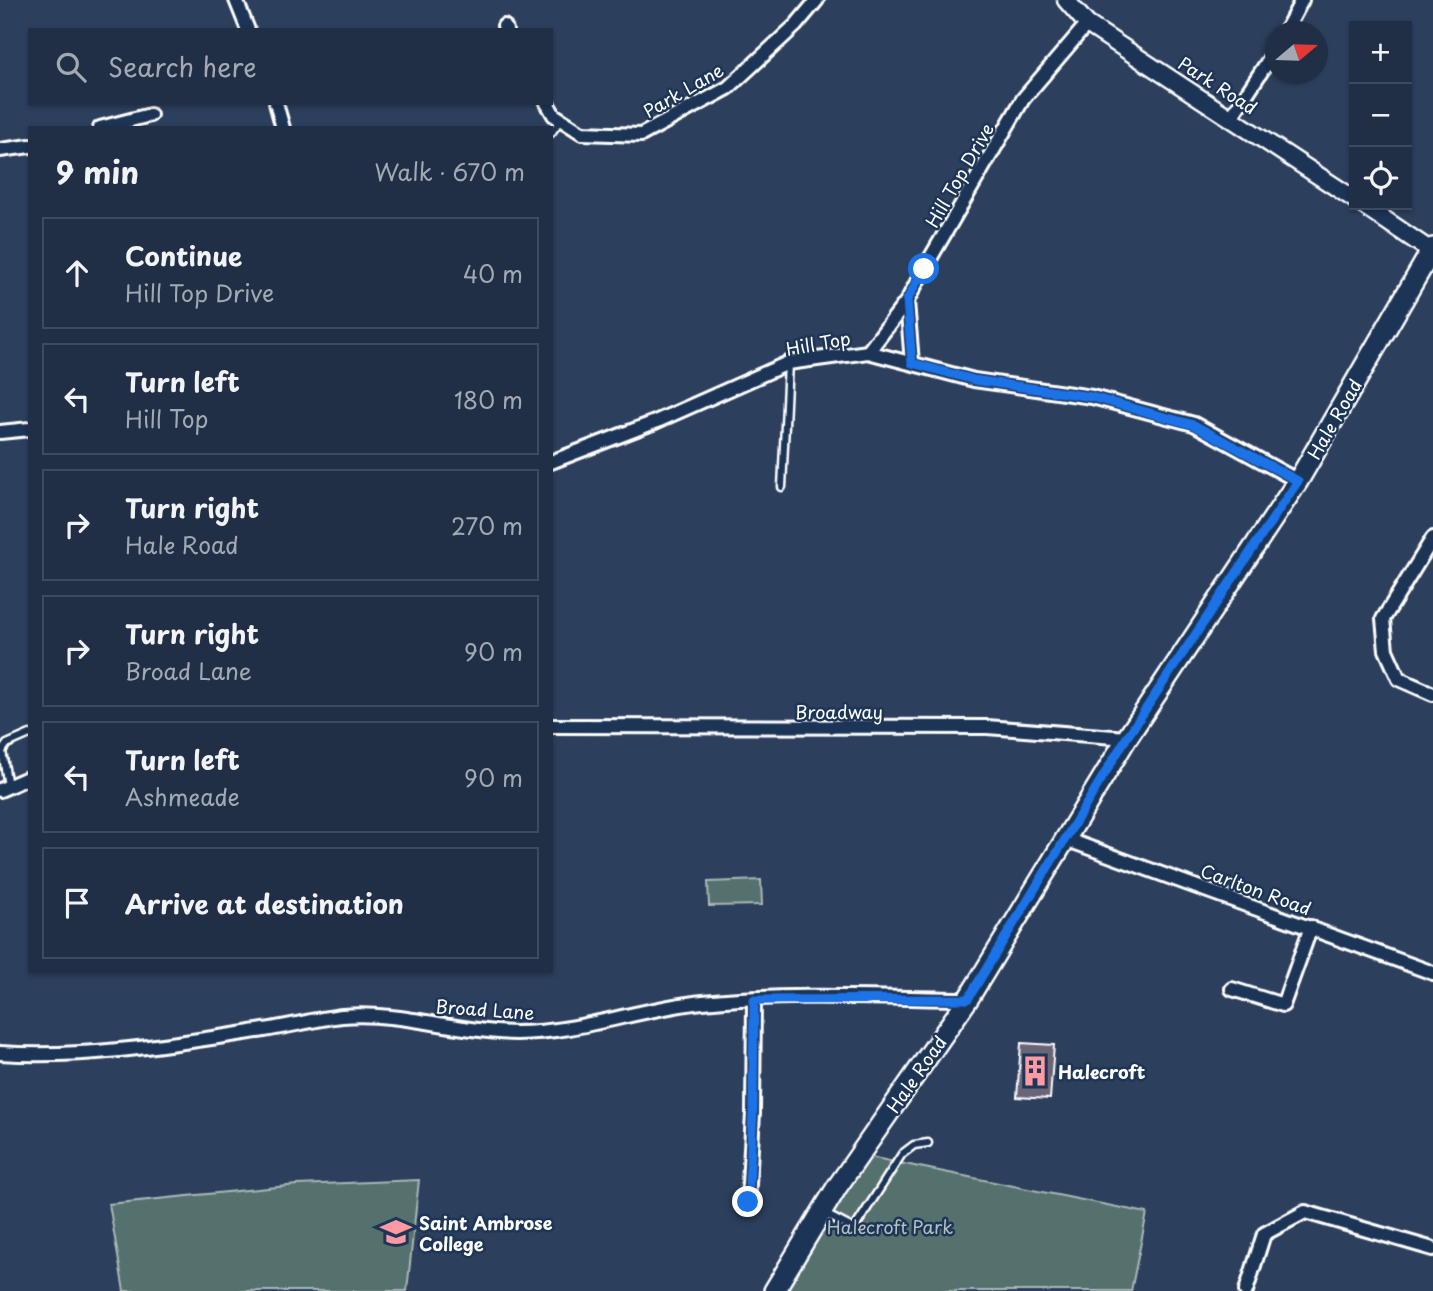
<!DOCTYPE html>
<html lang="en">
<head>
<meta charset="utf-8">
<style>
  :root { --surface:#212f46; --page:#2d3b51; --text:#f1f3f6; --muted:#a2a9b3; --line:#3e4a5f }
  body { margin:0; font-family:"Playpen Sans",sans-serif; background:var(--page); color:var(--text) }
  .controls { position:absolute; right:21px; top:21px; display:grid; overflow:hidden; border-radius:0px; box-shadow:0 2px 5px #0004 }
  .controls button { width:63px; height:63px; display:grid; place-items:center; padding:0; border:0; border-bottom:2px solid var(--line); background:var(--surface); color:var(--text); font:35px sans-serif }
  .compass { position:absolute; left:1265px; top:21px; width:63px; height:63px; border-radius:50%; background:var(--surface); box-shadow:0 2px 5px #0004; rotate:71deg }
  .stop { position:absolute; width:21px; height:21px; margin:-16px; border:5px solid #1a73e8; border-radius:50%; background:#fff }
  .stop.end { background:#1a73e8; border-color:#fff; box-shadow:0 2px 7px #0008 }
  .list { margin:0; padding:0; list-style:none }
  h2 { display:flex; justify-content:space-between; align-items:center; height:91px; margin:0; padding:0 28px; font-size:30px }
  h2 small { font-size:23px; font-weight:400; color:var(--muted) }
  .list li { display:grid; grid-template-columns:46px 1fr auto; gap:21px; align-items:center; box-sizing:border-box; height:112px; margin:0 14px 14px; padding:0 14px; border:2px solid var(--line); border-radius:0px }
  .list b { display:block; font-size:26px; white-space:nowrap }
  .list p { margin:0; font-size:23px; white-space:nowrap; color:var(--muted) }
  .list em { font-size:23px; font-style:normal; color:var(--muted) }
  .icon { flex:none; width:38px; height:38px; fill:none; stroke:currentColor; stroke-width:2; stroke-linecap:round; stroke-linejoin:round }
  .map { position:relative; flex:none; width:1433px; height:1291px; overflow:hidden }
  .search { position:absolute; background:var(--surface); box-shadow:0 2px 5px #0004; left:28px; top:28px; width:525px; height:77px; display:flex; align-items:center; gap:18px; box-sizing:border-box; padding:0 24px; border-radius:0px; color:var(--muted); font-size:26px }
  .panel { position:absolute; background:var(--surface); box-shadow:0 2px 5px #0004; left:28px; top:126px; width:525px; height:847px; border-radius:0px }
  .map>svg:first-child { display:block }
</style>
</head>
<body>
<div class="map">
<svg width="1433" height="1291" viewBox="0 0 1433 1291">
  <rect width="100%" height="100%" fill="#2c3f5d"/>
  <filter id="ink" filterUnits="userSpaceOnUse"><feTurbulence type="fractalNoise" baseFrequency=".0143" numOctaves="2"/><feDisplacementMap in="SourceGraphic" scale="14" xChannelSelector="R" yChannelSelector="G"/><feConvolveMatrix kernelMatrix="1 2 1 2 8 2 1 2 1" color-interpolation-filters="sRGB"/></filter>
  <g filter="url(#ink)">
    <g fill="#55716e" stroke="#aab8b6" stroke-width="2">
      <polygon points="761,880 762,905 709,906 708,882"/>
      <polygon points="860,1155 1147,1213 1131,1291 774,1291"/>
      <polygon points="419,1180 407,1291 124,1291 109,1204 297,1185"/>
    </g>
    <polygon fill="#6a6576" stroke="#fff" stroke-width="2" points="1021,1043 1054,1045 1050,1099 1017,1097"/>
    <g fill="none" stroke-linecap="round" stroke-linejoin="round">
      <g stroke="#fff" stroke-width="11">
        <g id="service">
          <polyline points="551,133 561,119"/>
          <polyline points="782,487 788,363"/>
          <polyline points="8,786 2,751 7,744 30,734"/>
          <polyline points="825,1214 854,1229 902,1154 914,1145 928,1143"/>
        </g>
      </g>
      <g stroke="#fff" stroke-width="18">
        <g id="minor">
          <polyline points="236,0 248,30"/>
          <polyline points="504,26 506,30"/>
          <polyline points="1285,32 1302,0"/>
          <polyline points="276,103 283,128"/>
          <polyline points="547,103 554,115 582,133 641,135 728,88 796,25 817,0"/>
          <polyline points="1232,116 1276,49"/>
          <polyline points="100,128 150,115"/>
          <polyline points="0,150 30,146"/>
          <polyline points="868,352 907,301"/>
          <polyline points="912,363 907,301 924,269 1023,99 1087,24"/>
          <polyline points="0,432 30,429"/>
          <polyline points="551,462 655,422 788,363 868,352 974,380 1092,397 1194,424 1298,481"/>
          <polyline points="1433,538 1383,619 1386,650 1399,679 1433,694"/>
          <polyline points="551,726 987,727 1127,738"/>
          <polyline points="0,790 30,777"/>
          <polyline points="1068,840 1433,973"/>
          <polyline points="1232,989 1283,1005 1311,927"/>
          <path d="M0,1053C85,1059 180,1043 264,1030C290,1026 316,1019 342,1016C400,1011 457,1032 516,1033C580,1033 640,1008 703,1002C791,993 881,998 968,999"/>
          <polyline points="748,1202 753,1113 754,1000"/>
          <polyline points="1246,1291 1264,1234 1305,1212 1433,1249"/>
        </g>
      </g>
      <g stroke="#fff" stroke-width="21">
        <g id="secondary">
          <polyline points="1066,0 1087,24 1354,199"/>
          <polyline points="1363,205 1431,251"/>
        </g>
      </g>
      <g stroke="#fff" stroke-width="24">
        <polyline id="primary" points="774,1291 837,1187 968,999 1127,738 1298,481 1433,248"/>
      </g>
      <use href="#service" stroke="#1d3557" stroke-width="6"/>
      <use href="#minor" stroke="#1d3557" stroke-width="12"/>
      <use href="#secondary" stroke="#1d3557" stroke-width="16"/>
      <use href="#primary" stroke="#1d3557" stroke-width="19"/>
    </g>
  </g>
  <g fill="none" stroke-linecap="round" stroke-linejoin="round" filter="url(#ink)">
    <polyline stroke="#1a73e8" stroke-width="9" points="748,1202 753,1113 754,1000 968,999 1127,737 1298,481 1194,425 1092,397 974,380 912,363 907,300 924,269"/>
  </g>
  <defs>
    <g id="building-bare" transform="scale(2.415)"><path d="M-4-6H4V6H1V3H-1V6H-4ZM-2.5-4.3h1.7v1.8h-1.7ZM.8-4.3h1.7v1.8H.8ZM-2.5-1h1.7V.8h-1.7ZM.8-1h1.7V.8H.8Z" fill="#ff9aa2" stroke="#1d3557" stroke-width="2.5" paint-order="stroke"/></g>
    <g id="school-bare" transform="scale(2.415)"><path d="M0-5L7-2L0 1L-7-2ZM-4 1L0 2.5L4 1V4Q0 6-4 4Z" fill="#ff9aa2" stroke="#1d3557" stroke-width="2.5" paint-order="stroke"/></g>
  </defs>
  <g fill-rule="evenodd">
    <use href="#building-bare" x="1035" y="1071"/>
    <use href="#school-bare" x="396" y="1232"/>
  </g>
  <g text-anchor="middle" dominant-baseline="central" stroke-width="5" stroke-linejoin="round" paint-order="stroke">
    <g font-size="18" fill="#fff" stroke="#1d3557">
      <text transform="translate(1218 85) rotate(33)">Park Road</text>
      <text transform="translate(683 90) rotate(-30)">Park Lane</text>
      <text transform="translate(959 175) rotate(-60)">Hill Top Drive</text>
      <text transform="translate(818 343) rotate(-10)">Hill Top</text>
      <text transform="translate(1334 419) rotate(-60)">Hale Road</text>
      <text x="839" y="711">Broadway</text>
      <text transform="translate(1256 889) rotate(20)">Carlton Road</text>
      <text transform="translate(485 1009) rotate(4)">Broad Lane</text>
      <text transform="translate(916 1074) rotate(-55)">Hale Road</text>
    </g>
    <g font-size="18" font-weight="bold" fill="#fff" stroke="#1d3557" text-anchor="start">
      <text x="1058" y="1071">Halecroft</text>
      <text x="419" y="1222">Saint Ambrose<tspan x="419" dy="21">College</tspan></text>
    </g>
    <g font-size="18" fill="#b2bfbe" stroke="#1d3557">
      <text x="890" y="1226">Halecroft Park</text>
    </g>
  </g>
</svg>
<div class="controls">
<button>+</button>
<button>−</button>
<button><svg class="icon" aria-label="locate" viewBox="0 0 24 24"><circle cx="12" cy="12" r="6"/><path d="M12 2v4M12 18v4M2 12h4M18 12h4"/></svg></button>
</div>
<svg class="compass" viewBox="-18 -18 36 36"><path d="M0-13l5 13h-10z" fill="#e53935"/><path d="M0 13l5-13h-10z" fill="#a2a9b3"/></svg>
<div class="stop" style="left:924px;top:269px"></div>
<div class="stop end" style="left:748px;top:1202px"></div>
<div class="search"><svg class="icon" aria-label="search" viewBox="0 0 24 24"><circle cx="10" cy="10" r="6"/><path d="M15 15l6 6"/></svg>Search here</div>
<section class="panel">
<h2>9 min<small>Walk · 670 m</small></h2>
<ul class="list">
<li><svg class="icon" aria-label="ahead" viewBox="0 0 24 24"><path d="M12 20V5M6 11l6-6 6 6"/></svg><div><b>Continue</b><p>Hill Top Drive</p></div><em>40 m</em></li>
<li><svg class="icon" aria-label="left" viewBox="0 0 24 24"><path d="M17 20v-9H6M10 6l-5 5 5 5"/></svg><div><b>Turn left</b><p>Hill Top</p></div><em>180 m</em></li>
<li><svg class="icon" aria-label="right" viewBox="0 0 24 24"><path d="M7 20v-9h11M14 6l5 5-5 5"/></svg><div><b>Turn right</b><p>Hale Road</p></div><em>270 m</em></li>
<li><svg class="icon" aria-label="right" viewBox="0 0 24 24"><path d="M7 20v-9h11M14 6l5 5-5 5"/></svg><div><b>Turn right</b><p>Broad Lane</p></div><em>90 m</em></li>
<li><svg class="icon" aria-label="left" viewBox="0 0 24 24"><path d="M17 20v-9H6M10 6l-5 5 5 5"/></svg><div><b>Turn left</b><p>Ashmeade</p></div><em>90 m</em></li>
<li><svg class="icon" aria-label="arrive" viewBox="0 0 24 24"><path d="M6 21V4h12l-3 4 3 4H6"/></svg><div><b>Arrive at destination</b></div></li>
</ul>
</section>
</div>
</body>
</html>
